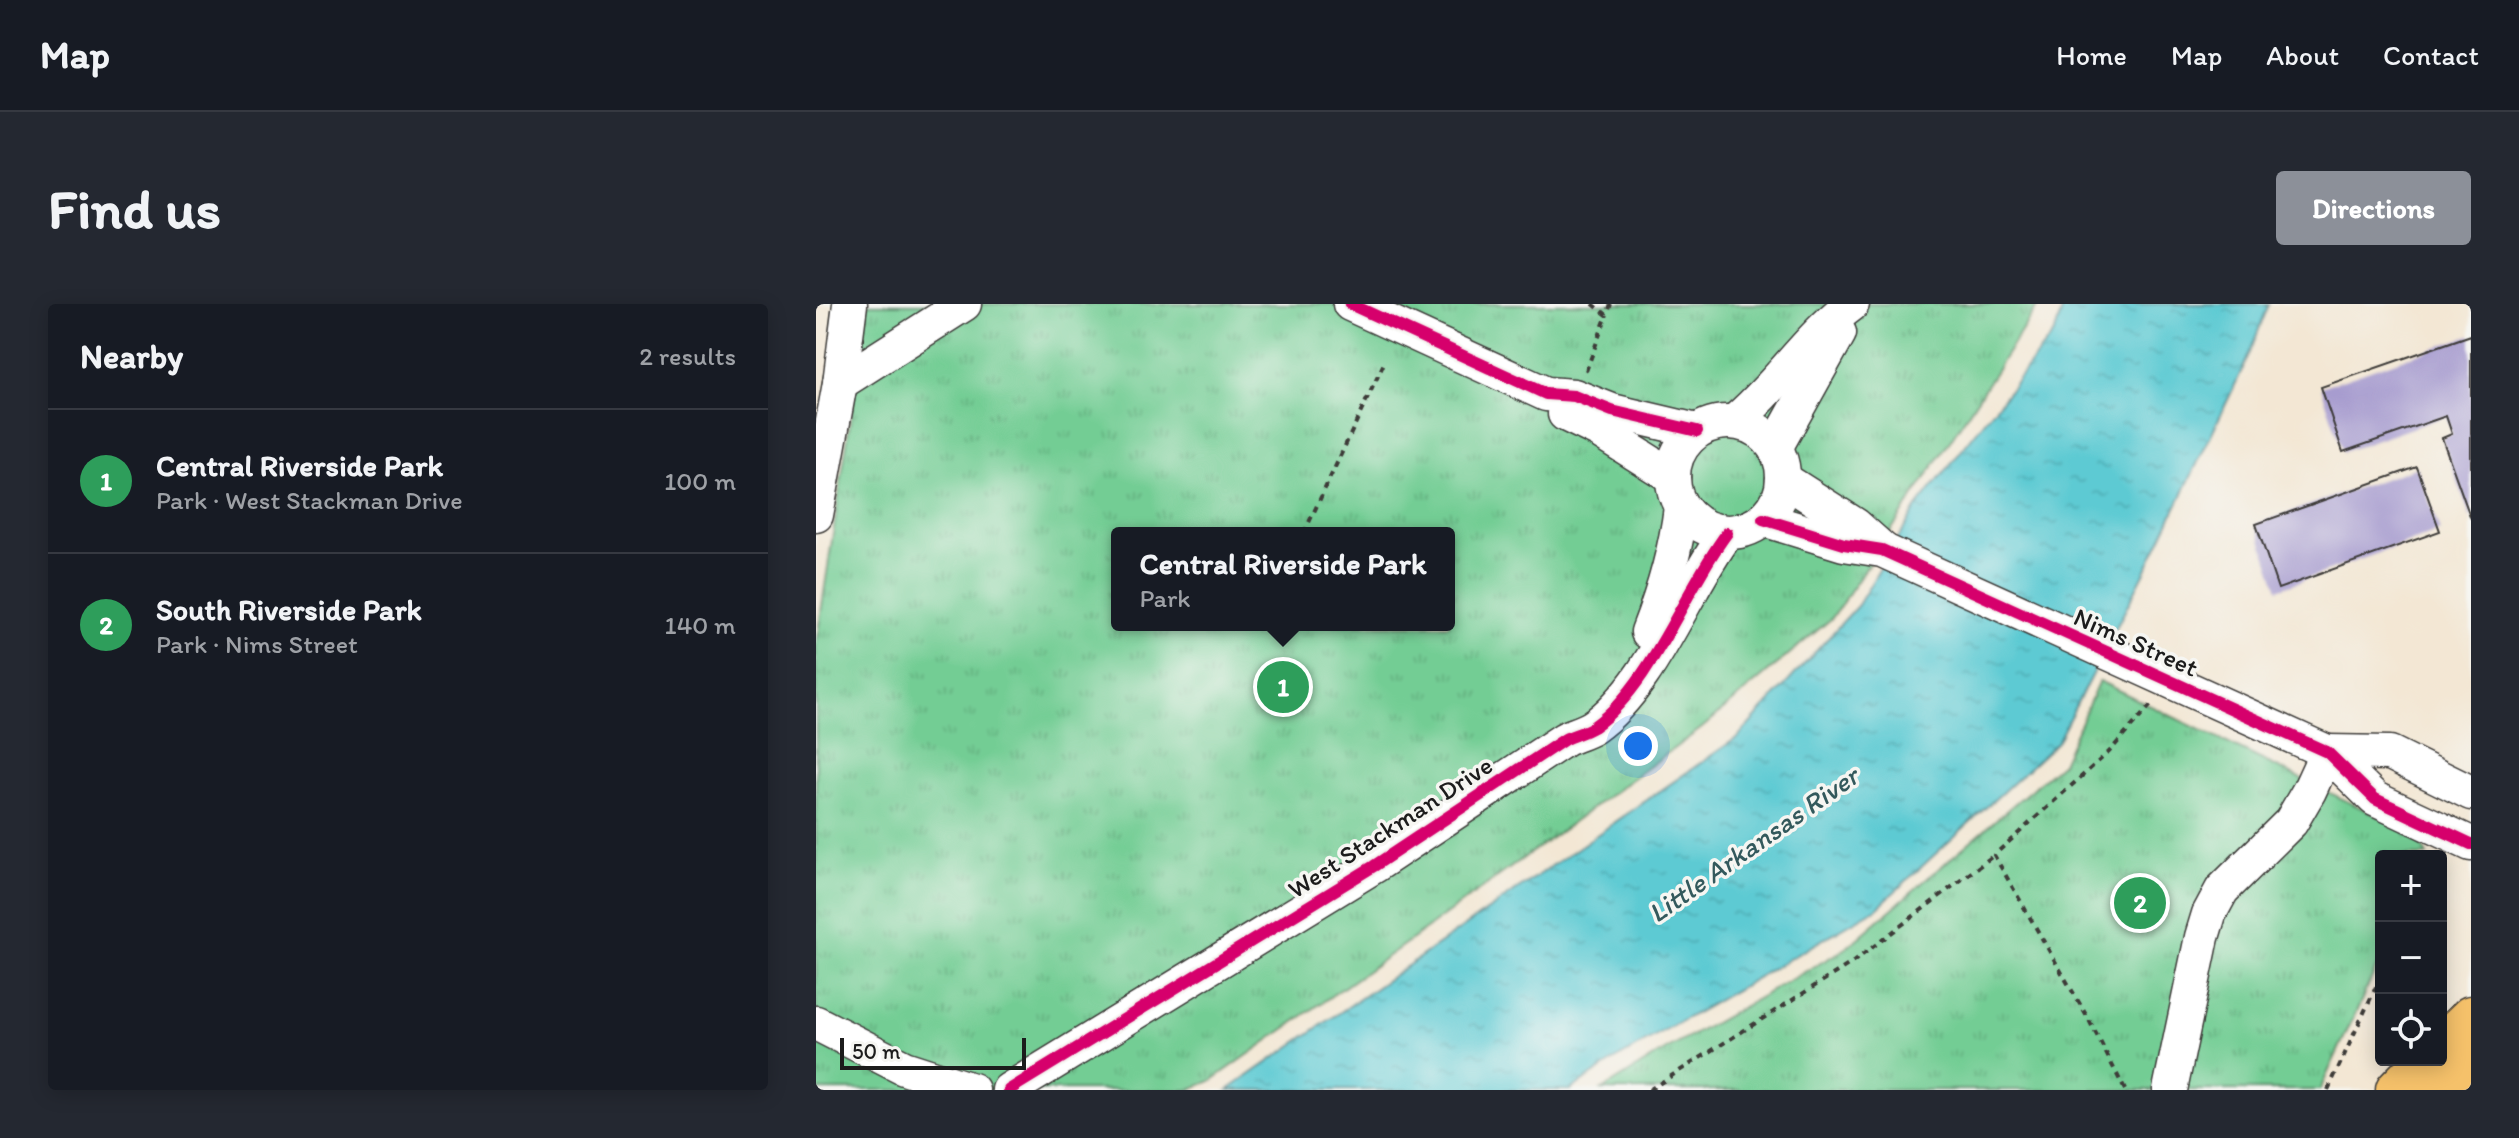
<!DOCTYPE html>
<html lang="en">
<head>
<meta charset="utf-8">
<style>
  :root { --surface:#171b24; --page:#242831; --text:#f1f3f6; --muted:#9ea1a6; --line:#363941; --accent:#8c9099 }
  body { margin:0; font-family:Itim,sans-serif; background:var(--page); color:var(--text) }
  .controls { position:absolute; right:24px; bottom:24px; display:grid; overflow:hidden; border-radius:8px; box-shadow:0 4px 20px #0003 }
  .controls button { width:72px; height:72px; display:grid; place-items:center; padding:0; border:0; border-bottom:2px solid var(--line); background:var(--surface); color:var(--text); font:40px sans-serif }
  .scale { position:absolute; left:24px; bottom:20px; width:186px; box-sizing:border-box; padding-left:8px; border:4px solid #1c1c1c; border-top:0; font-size:22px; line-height:28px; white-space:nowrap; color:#1c1c1c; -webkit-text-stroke:6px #f6f6f2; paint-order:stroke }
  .you { position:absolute; left:822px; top:442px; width:28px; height:28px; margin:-20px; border:6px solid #fff; border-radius:50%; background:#1a73e8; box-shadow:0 0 0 12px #1a73e833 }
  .badge { display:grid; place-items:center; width:52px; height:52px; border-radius:50%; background:var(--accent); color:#fff; font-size:26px; font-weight:700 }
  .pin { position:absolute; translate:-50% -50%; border:4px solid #fff; box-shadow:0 2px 8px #0006 }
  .popup { position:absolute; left:295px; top:223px; width:344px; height:104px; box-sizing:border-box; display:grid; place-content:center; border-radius:8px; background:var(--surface); filter:drop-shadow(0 2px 6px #0005); font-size:26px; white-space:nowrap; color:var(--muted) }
  .popup b { font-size:30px; color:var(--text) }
  .popup::after { content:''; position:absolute; left:50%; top:100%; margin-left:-16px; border:16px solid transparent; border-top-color:var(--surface) }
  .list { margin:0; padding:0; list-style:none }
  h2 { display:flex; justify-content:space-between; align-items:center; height:104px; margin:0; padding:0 32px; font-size:34px }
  h2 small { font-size:26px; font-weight:400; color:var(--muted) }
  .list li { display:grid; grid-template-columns:52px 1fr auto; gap:24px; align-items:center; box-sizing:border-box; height:144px; padding:0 32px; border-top:2px solid var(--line) }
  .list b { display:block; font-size:30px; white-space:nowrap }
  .list p { margin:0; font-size:26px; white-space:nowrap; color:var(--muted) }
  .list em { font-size:26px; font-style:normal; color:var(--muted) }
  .icon { flex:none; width:44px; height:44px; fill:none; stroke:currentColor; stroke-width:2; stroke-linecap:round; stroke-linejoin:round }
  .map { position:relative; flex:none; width:1655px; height:786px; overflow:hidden; border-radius:8px }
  header { display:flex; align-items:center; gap:48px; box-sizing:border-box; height:112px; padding:0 40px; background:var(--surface); border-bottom:2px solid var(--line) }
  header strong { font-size:38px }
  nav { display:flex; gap:44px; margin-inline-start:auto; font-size:28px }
  .intro { display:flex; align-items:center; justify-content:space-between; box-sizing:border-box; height:192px; padding:0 48px }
  h1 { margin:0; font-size:56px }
  .button { padding:20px 36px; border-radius:8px; background:var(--accent); color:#fff; font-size:28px; font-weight:700 }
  main { display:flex; gap:48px; padding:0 48px }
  aside { flex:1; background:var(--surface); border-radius:8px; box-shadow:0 4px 20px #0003 }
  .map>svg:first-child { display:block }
</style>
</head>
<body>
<header>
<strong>Map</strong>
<nav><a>Home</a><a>Map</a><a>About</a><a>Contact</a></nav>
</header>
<div class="intro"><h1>Find us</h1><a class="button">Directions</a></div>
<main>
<aside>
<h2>Nearby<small>2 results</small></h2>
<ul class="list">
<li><span class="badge" style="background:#2e9e5b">1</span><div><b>Central Riverside Park</b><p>Park · West Stackman Drive</p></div><em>100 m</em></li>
<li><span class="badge" style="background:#2e9e5b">2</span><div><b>South Riverside Park</b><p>Park · Nims Street</p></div><em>140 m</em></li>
</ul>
</aside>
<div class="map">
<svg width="1655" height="786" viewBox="0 0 1655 786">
  <defs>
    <pattern id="park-tufts" width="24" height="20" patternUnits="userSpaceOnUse" patternTransform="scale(2)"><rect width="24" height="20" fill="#73cd94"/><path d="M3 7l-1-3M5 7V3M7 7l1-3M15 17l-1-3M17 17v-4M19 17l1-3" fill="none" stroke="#63af7f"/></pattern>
    <pattern id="water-ripples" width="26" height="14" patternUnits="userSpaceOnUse" patternTransform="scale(2)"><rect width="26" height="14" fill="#5dcad3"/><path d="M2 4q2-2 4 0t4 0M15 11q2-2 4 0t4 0" fill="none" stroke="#50adb5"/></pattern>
  </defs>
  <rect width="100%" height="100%" fill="#f6f6f2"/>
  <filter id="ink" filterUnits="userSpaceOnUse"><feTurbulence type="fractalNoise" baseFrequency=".0125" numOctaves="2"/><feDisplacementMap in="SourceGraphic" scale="16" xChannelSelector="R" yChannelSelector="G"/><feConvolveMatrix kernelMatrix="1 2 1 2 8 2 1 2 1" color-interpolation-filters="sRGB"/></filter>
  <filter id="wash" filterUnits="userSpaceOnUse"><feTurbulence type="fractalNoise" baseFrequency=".006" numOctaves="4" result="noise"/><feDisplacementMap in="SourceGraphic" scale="32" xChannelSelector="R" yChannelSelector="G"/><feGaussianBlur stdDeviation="1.8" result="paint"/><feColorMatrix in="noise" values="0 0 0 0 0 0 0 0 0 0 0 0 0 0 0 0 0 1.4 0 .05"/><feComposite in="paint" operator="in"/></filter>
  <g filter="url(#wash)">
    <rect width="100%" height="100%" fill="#f3e7d4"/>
    <g fill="url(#park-tufts)" stroke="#487458" stroke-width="2" fill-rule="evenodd">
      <path d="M52,0H1223L1095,197L1016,314L886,424L613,623L395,777L372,786H0V341ZM301,229H633V321H301Z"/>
      <polygon points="1283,377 1599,530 1611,552 1565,552 1565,654 1504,786 786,786 838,753 1029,645 1246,459"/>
    </g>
    <polygon fill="url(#water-ripples)" stroke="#3c7378" stroke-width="2" points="1248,0 1453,0 1430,58 1332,262 1241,438 1061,604 804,753 754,786 412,786 922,433 1042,301 1101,203 1239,28"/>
    <g id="blocks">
      <g fill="#a79ccf">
        <polygon points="1655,31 1655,215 1626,134 1636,130 1630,112 1527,148 1505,83"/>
        <polygon points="1601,163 1624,227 1462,285 1440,220"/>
      </g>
    </g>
  </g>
  <g filter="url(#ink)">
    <use href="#blocks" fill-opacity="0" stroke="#3c3a38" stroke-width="2"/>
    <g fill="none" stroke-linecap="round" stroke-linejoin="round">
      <g stroke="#3c3a38" stroke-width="37">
        <g id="minor">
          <polyline points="534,0 730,90 758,92 796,107 881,127"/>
          <polyline points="24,79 148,0"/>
          <polyline points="749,110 784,127 857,173"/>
          <path d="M918,118C962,82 991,33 1036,0"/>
          <circle cx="912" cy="173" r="55"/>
          <polyline points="959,144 1023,29"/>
          <polyline points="967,175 1039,221 1066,245"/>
          <polyline points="0,211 24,79 34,0"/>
          <polyline points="947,215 1028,240 1066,246 1511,448 1559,495 1655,540"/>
          <path d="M832,328C848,287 860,246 865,203"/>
          <polyline points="1511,448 1574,449 1655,489"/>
          <polyline points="0,719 88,764 156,786"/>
          <path d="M193,786L558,562L749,435C758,431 769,428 777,423C836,382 868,286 911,229"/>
          <polyline points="1354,786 1386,633 1393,610 1406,586 1475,518 1493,487 1511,448"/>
        </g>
      </g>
      <g stroke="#3c3a38" stroke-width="45">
        <g id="major">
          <polyline points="1625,742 1655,713"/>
          <polyline points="1581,786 1610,756"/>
          <polyline points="1623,786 1655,753"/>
        </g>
      </g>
      <g stroke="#3c3a38" stroke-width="4" stroke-dasharray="6 6" stroke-linecap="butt">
        <polyline points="777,0 791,11 795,0"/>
        <polyline points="770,67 791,11"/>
        <polyline points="488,229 569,57"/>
        <polyline points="833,786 1037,658 1178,551"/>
        <polyline points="1309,786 1273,716 1178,551 1293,448 1336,400"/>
        <polyline points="1512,786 1565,672"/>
      </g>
      <use href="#minor" stroke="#fff" stroke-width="34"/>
      <use href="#major" stroke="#f5c16b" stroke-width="42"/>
      <g stroke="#f6f6f2" stroke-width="17">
        <g id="cycleway">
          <polyline points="534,0 730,90 758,92 796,107 881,127"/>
          <polyline points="947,215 1028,240 1066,246 1511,448 1559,495 1655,540"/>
          <path d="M193,786L558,562L749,435C758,431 769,428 777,423C836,382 868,286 911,229"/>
        </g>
      </g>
      <use href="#cycleway" stroke="#d6006c" stroke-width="12"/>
    </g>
  </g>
  <g text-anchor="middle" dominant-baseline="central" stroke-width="7" stroke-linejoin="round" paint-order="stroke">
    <g font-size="26" fill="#1c1c1c" stroke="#f6f6f2">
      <text transform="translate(1320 338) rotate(24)">Nims Street</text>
      <text transform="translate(574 523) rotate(-33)">West Stackman Drive</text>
    </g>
    <g font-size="28" font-style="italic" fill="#33595c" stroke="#f6f6f2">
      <text transform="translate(937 540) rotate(-35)">Little Arkansas River</text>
    </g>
  </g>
</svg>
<div class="controls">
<button>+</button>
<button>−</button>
<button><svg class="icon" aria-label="locate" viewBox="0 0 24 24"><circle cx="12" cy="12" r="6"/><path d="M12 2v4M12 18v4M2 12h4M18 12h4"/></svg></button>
</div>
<div class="scale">50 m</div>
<div class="you"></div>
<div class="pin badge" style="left:467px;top:383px;background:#2e9e5b">1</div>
<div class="popup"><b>Central Riverside Park</b>Park</div>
<div class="pin badge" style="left:1324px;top:599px;background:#2e9e5b">2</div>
</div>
</main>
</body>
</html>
